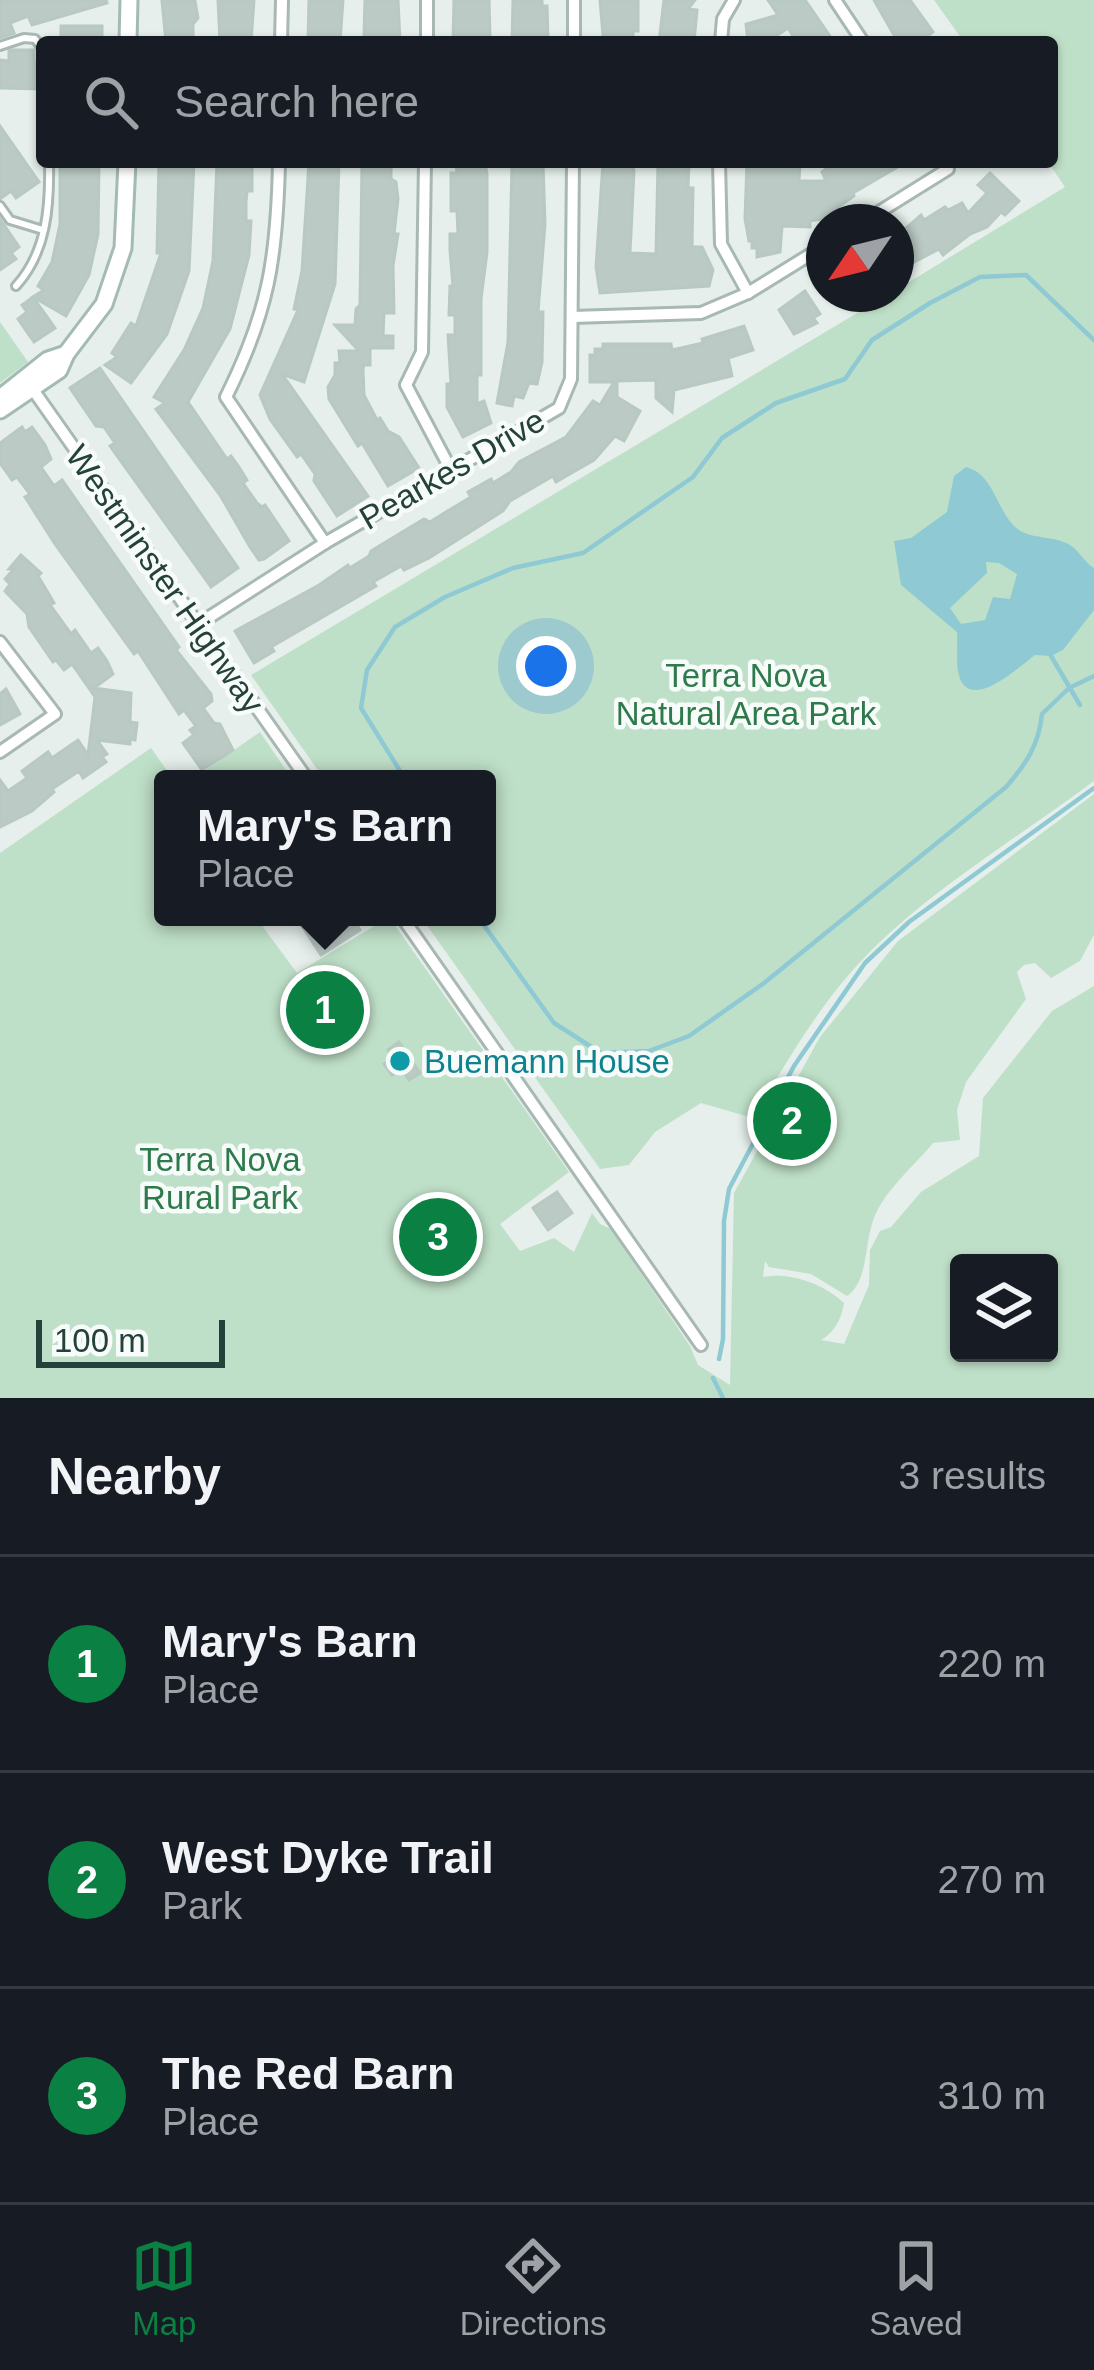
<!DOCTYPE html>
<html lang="en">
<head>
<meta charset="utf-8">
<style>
  :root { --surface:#171b24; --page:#20242c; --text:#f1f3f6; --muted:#9ea1a6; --line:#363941; --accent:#0b8043 }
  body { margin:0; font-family:Helvetica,sans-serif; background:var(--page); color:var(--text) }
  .controls { position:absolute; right:36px; bottom:36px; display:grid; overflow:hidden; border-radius:12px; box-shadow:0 3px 9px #0004 }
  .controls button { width:108px; height:108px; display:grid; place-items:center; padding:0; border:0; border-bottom:3px solid var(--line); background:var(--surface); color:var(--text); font:60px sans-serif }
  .compass { position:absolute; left:806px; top:204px; width:108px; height:108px; border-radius:50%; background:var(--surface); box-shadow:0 3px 9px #0004; rotate:235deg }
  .scale { position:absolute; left:36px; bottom:30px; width:189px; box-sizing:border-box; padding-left:12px; border:6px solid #24423a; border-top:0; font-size:33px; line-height:42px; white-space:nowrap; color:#24423a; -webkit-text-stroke:9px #f7fbf9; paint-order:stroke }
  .you { position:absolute; left:546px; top:666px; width:42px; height:42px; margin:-30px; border:9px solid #fff; border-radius:50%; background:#1a73e8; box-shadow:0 0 0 18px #1a73e833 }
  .badge { display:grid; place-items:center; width:78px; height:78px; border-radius:50%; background:var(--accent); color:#fff; font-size:39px; font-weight:700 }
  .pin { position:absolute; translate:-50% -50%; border:6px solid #fff; box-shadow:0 3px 12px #0006 }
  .popup { position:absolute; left:154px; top:770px; width:342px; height:156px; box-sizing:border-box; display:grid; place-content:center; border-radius:12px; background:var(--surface); filter:drop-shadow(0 3px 9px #0005); font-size:39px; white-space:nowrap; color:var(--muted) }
  .popup b { font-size:45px; color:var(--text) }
  .popup::after { content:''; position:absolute; left:50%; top:100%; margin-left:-24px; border:24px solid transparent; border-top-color:var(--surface) }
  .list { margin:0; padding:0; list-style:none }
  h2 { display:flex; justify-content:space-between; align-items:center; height:156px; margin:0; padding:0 48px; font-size:51px }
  h2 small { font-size:39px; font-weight:400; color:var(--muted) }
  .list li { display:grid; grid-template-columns:78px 1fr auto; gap:36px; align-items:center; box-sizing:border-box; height:216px; padding:0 48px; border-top:3px solid var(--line) }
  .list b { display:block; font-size:45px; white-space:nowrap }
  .list p { margin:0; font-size:39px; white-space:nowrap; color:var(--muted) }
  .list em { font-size:39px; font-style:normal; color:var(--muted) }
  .icon { flex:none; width:66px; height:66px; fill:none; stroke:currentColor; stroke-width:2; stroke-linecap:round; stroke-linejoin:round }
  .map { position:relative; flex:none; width:1094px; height:1398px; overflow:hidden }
  .search { position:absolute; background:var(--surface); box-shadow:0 3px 9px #0004; left:36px; right:36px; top:36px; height:132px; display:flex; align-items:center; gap:30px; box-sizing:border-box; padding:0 42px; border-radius:12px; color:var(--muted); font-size:45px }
  .sheet { height:804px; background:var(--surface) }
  nav { display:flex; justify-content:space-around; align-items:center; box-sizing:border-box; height:168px; border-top:3px solid var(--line); background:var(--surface); font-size:33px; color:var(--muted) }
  nav a { display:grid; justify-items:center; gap:6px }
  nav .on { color:var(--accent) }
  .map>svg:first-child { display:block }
</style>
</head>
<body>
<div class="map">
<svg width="1094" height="1398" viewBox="0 0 1094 1398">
  <rect width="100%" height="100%" fill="#e6efeb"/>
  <g fill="#bfe0c8" fill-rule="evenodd">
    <path d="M934,0H1094V781C1018,838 931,889 865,957C820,1003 786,1063 753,1118L701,1103L655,1132L629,1165L600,1169L421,917H487V779H324L251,675L889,294H896V290L1065,187L1048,162H1052V42H964Z"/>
    <polygon points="0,322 28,362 0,383"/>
    <polygon points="260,732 292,779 193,779"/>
    <path d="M151,748L173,779H163V917H278L263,927L297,973L389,917L569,1172L500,1224L520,1251L554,1238L574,1252L592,1213L600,1224L611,1229L690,1346L698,1365L730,1385L734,1193L820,1037L898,941L1094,794V935L1080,961L1051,978L1035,963L1024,965L1017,972L1026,999L966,1082L957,1110L960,1140L933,1143C915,1165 884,1191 874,1218C864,1243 869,1281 847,1296L811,1274L769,1267L765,1261L763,1277C789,1272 823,1283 844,1303C842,1318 834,1333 821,1340L844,1344L869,1285L870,1250L880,1231L891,1227L921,1192L979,1156L983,1098L1052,1011L1094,986V1398H0V853ZM959,1263H1049V1353H959Z"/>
  </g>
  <path fill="#8ec9d4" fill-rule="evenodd" d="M966,467C993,474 995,505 1013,525C1027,540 1048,535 1066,543C1079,548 1083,562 1094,568V610L1063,650L1051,656L1035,655C1019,667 966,717 958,671C956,659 958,644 957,632L901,585L894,541L911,538L947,512L954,476ZM986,562L999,563L1017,574L1010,599L993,597L985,620L961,624L950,608L987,573Z"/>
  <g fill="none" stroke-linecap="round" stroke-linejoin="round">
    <g stroke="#8ec9d4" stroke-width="4.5">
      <polyline points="1051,656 1080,705"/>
      <polyline points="405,779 361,708 367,670 395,627 445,597 513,568 583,553 693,477 722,438 776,403 845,379 872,340 930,303 980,277 1026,275 1094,340"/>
      <path d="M478,917L554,1023L601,1053L649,1051L689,1036L764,983L1006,787C1026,764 1039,745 1042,714L1069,688L1094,676"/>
      <polyline points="719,1359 723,1339 724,1221 729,1189 794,1066 865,963 909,922 1094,788"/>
      <polyline points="713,1378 723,1398"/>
    </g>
  </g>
  <g fill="#bbcac4" stroke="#b8c9c2" stroke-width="3">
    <polygon points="0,0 106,0 107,3 32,25 28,16 10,23 14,33 0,38"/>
    <polygon points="218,0 254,0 251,42 220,42"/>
    <polygon points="309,0 343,0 340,42 308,42"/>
    <polygon points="365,0 398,0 400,42 369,42 369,36 364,36"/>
    <polygon points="454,0 489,0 490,38 485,38 485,42 453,42"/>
    <polygon points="600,0 638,0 638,31 633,31 633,38 607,40 607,35 603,35"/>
    <polygon points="664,0 695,0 688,9 697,10 694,42 659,42"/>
    <polygon points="768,0 805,0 834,42 797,42 788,28 773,38 773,42 748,42 746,24 778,15"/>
    <polygon points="874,0 910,0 933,32 919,42 898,42"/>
    <polygon points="162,1 195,1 198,18 193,24 193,42 166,42"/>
    <polygon points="513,1 542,1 542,6 547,6 548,39 512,42"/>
    <rect x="61" y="26" width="41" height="16"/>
    <polygon points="34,50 34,62 42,62 42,89 0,88 0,60 9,61 9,51 13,50"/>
    <polygon points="0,126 39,182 16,198 11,191 0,199"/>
    <polygon points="60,162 99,162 98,234 89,275 66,316 33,297 44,290 38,286 52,262 60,224"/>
    <polygon points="159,162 194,162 189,271 167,334 131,383 105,365 117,357 112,353 131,323 136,326 161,253 157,253"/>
    <polygon points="217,162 252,162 252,191 247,191 246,202 246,221 251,221 249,255 230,329 188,402 227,459 231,456 239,467 247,480 243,483 257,503 262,507 265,505 289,541 264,559 259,560 250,547 220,495 156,409 165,403 154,397 184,350 203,308 213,261"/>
    <polygon points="309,162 339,162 335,284 304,382 282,374 368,496 337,516 314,481 315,474 301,454 297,457 270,419 260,395 298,310 294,309 302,271"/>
    <polygon points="362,162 391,162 391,179 396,182 398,199 394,234 398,234 393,266 394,313 384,313 383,336 393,336 393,348 370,348 370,365 364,365 363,369 364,395 377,420 380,418 388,431 399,437 419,468 388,486 362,443 358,446 329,399 328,387 335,375 335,363 340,363 339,351 359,351 335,325 355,325 356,309 360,305"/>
    <polygon points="456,162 485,162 487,174 487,252 481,299 481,375 477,375 477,404 484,401 491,423 463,437 447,407 447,384 451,384 448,335 455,335 455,315 449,315 450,286 453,286 450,250 450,234 458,234 457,211 451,211 451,173 457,173"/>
    <polygon points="512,162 543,162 545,224 538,312 543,312 542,362 537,384 529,383 523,398 514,396 512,406 497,403 508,342"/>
    <polygon points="603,162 631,162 634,171 630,253 656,254 658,162 689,162 688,188 693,188 692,247 702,247 713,270 709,286 600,293 596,267"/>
    <polygon points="747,162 800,162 799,181 826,181 822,172 835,162 906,162 853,193 854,196 821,219 810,221 810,227 782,226 780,252 757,257 757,248 752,248 752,241 749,241 745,219"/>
    <polygon points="990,173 1019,201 1005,215 1001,212 987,227 970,234 943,255 939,249 914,262 897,236 921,215 924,220 945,207 948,210 962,203 968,213 987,193 978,185"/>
    <polygon points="0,219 19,247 11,253 16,259 0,270"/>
    <polygon points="805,291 820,314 813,318 817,323 794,334 779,310"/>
    <polygon points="33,297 55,328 34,342 18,319 27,312 22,305"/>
    <polygon points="744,326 753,350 728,358 732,376 674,390 672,412 656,398 656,380 617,381 617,397 640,411 624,441 615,436 594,460 556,482 553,476 510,501 503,511 429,558 404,570 401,566 373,582 376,586 271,647 274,651 254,663 235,631 319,585 348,565 350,568 369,556 371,551 424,519 430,522 446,512 471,497 468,492 491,479 493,483 511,472 519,462 566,437 593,401 600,405 614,382 590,382 590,355 595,355 595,349 603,349 603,344 671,344 672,350 703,343 702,339"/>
    <polygon points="100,368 238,568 211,587 110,446 115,443 104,427 96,426 70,388"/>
    <polygon points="22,427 25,432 32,427 45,445 51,459 41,467 54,486 62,480 179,647 176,650 211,694 212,701 203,708 214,723 220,724 233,750 202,770 183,743 194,735 190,730 196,726 184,710 179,714 138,651 134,654 55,544 25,497 30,494 17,477 12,480 0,463 0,443"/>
    <polygon points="21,555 41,573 38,576 54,603 50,605 71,634 75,630 91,653 98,648 107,661 113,674 94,688 131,693 130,722 137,723 135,740 130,739 130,744 97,740 107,754 102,757 106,762 83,778 79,771 52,789 54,792 32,811 0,827 0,780 8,791 27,778 22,771 48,752 52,758 78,740 88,755 95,697 72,664 64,670 56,660 53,662 29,627 27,614 5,591 10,584 5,579 14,569 9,569"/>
    <polygon points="6,689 20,714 0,725 0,694"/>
    <polygon points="296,917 352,917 360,930 321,955"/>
    <polygon points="316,985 328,1002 335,997 348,1016 329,1029 324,1023 318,1027 302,1004 308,999 304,993"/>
    <polygon points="399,1042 420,1073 409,1080 401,1068 392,1075 384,1064 393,1058 388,1050"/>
    <polygon points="557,1192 572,1213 548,1230 533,1208"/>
    <polygon points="444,1220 456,1238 431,1254 419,1237"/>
  </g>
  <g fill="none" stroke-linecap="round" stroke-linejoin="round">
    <g stroke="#a8b8b2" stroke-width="12">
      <g id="lane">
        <polyline points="0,46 24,38 35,39 42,48"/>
        <polyline points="0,206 10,220 43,230"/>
        <path d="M16,286C47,252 50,206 49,162"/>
      </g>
    </g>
    <g stroke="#a8b8b2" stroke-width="16">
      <g id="street">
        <polyline points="574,0 574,42"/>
        <polyline points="835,0 863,42"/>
        <polyline points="281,42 282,0"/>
        <polyline points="427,42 427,0"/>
        <polyline points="721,42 723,19 734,0"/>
        <path d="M279,162C277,257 269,311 226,397L325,543"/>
        <polyline points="425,162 422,352 406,385 451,470"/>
        <polyline points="719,162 721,244 748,293"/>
        <polyline points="863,222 948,169 944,162"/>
        <polyline points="572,317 701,313 748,293 824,246"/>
        <polyline points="29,384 307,779"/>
        <polyline points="197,625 325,543 559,408 571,379 573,162"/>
        <polyline points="0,642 55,714 0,752"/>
        <polyline points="402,917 701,1345"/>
      </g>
    </g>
    <g stroke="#a4bbb3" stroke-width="21">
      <g id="secondary">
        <polyline points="128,42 129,0"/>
        <polyline points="0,398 48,360 66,354"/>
        <polyline points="0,410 59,370 66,354 104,304 123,248 127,162"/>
      </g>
    </g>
    <use href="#lane" stroke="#fff" stroke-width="6"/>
    <use href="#street" stroke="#fff" stroke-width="10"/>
    <use href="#secondary" stroke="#fff" stroke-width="15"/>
  </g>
  <circle fill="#0f9aa8" stroke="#f7fbf9" stroke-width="4.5" cx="400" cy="1061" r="12"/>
  <g text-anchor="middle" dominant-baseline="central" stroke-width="9" stroke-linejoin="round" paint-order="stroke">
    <g font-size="33" fill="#24423a" stroke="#f7fbf9">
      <text transform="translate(452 469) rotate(-30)">Pearkes Drive</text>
      <text transform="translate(165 579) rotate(55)">Westminster Highway</text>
    </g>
    <g font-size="33" fill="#2d7a4b" stroke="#f7fbf9">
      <text x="746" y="675">Terra Nova<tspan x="746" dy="38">Natural Area Park</tspan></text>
      <text x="220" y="1159">Terra Nova<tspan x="220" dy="38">Rural Park</tspan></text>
    </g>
    <g font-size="33" fill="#0d838f" stroke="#f7fbf9" text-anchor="start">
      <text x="424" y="1061">Buemann House</text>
    </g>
  </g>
</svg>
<div class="controls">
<button><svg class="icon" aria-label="layers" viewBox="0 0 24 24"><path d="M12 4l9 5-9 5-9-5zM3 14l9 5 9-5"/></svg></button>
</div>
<svg class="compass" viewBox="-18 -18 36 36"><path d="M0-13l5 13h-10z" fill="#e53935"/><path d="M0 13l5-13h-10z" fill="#9ea1a6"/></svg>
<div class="scale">100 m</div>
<div class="you"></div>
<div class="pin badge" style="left:325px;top:1010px">1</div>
<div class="popup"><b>Mary's Barn</b>Place</div>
<div class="pin badge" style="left:792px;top:1121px">2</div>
<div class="pin badge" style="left:438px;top:1237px">3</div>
<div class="search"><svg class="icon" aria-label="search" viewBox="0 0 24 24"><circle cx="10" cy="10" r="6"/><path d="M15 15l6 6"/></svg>Search here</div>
</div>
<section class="sheet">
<h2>Nearby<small>3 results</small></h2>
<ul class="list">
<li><span class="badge">1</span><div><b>Mary's Barn</b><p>Place</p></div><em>220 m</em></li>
<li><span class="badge">2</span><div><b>West Dyke Trail</b><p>Park</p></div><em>270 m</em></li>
<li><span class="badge">3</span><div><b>The Red Barn</b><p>Place</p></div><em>310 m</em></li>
</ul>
</section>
<nav>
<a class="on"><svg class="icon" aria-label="map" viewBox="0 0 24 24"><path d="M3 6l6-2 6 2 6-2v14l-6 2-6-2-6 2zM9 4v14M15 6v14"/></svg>Map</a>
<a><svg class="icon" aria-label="directions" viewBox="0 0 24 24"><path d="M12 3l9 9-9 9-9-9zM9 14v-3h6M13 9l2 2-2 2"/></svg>Directions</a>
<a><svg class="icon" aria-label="saved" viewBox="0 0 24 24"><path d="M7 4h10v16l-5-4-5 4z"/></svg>Saved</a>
</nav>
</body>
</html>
